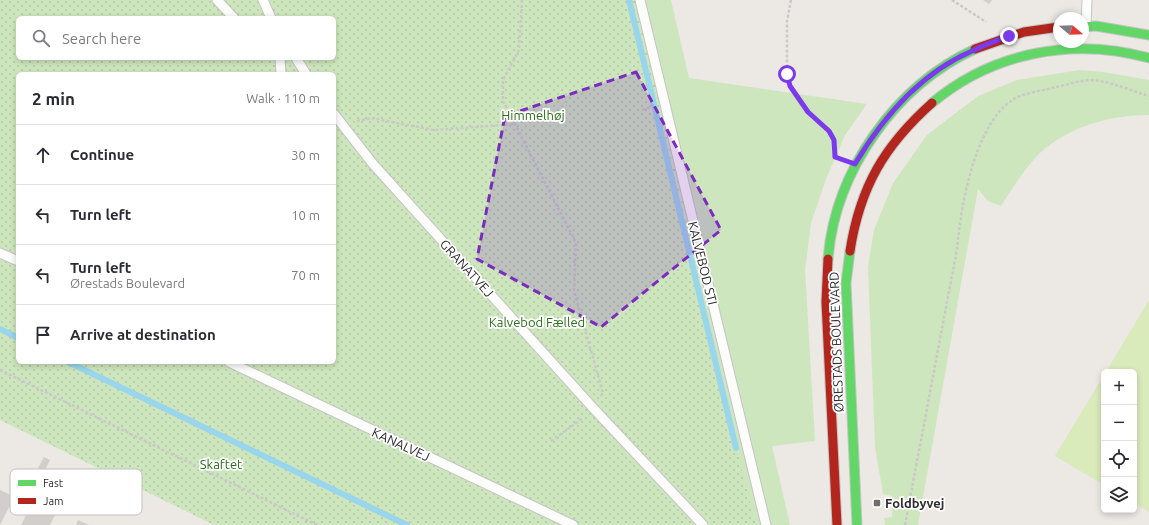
<!DOCTYPE html>
<html lang="en">
<head>
<meta charset="utf-8">
<style>
  :root { --surface:#fff; --page:#f2f2f3; --text:#2b2b33; --muted:#7c7c81; --line:#e1e1e2 }
  body { margin:0; font-family:Ubuntu,sans-serif; background:var(--page); color:var(--text) }
  .controls { position:absolute; right:12px; bottom:12px; display:grid; overflow:hidden; border-radius:6px; box-shadow:0 2px 6px #0003 }
  .controls button { width:36px; height:36px; display:grid; place-items:center; padding:0; border:0; border-bottom:1px solid var(--line); background:var(--surface); color:var(--text); font:20px sans-serif }
  .compass { position:absolute; left:1053px; top:12px; width:36px; height:36px; border-radius:50%; background:var(--surface); box-shadow:0 2px 6px #0003; rotate:109deg }
  .stop { position:absolute; width:12px; height:12px; margin:-9px; border:3px solid #7c3aed; border-radius:50%; background:#fff }
  .stop.end { background:#7c3aed; border-color:#fff; box-shadow:0 1px 4px #0008 }
  .list { margin:0; padding:0; list-style:none }
  h2 { display:flex; justify-content:space-between; align-items:center; height:52px; margin:0; padding:0 16px; font-size:17px }
  h2 small { font-size:13px; font-weight:400; color:var(--muted) }
  .list li { display:grid; grid-template-columns:26px 1fr auto; gap:12px; align-items:center; box-sizing:border-box; height:60px; padding:0 16px; border-top:1px solid var(--line) }
  .list b { display:block; font-size:15px; white-space:nowrap }
  .list p { margin:0; font-size:13px; white-space:nowrap; color:var(--muted) }
  .list em { font-size:13px; font-style:normal; color:var(--muted) }
  .icon { flex:none; width:22px; height:22px; fill:none; stroke:currentColor; stroke-width:2; stroke-linecap:round; stroke-linejoin:round }
  .map { position:relative; flex:none; width:1149px; height:525px; overflow:hidden }
  .search { position:absolute; background:var(--surface); box-shadow:0 2px 6px #0003; left:16px; top:16px; width:320px; height:44px; display:flex; align-items:center; gap:10px; box-sizing:border-box; padding:0 14px; border-radius:6px; color:var(--muted); font-size:15px }
  .panel { position:absolute; background:var(--surface); box-shadow:0 2px 6px #0003; left:16px; top:72px; width:320px; height:292px; border-radius:6px }
  .map>svg:first-child { display:block }
</style>
</head>
<body>
<div class="map">
<svg width="1149" height="525" viewBox="0 0 1149 525">
  <defs>
    <pattern id="park-dots" width="8" height="8" patternUnits="userSpaceOnUse"><rect width="8" height="8" fill="#cee6be"/><path d="M2 2h.1M6 6h.1" fill="none" stroke="#b1c6a4" stroke-width="1.8" stroke-linecap="round"/></pattern>
  </defs>
  <rect width="100%" height="100%" fill="#ece8e4"/>
  <g fill="#cee6be" fill-rule="evenodd">
    <path d="M0,0H671L689,78L867,104L845,135L826,179L811,223L805,270L815,441L772,446L790,525H483L334,362V74H18ZM18,18H334V58H18Z"/>
    <path d="M1080,70L1103,72L1149,80V115C1110,115 1071,126 1041,152C1025,167 1013,188 1001,206L988,201L978,189L918,525H885L884,518L892,517V496L883,494L875,447L868,267L874,230L893,183L927,135L978,96L1017,80Z"/>
  </g>
  <path fill="url(#park-dots)" fill-rule="evenodd" d="M0,0H640L728,416L756,525H214L0,420ZM18,18H334V58H18ZM18,74H334V362H18Z"/>
  <g fill="#d9eabb">
    <polygon points="1149,300 1149,512 1134,503 1134,372 1106,372"/>
    <polygon points="1104,375 1104,485 1055,456"/>
  </g>
  <g fill="none" stroke-linecap="round" stroke-linejoin="round">
    <g stroke="#99d6ec" stroke-width="6">
      <polyline points="629,0 736,448"/>
      <polyline points="0,329 18,338"/>
      <polyline points="68,362 407,525"/>
    </g>
  </g>
  <g fill="#d1cecb">
    <polygon points="983,0 992,0 989,4"/>
    <polygon points="44,457 50,460 44,472 38,468"/>
    <polygon points="45,482 64,491 63,493 72,497 64,514 57,511 50,525 21,525 38,491 40,492"/>
    <polygon points="14,489 22,493 14,510 9,507 0,525 0,490 11,495"/>
    <polygon points="78,520 89,525 76,525"/>
  </g>
  <g fill="none" stroke-linecap="round" stroke-linejoin="round">
    <g stroke="#c5c4c5" stroke-width="11">
      <g id="lane">
        <polyline points="217,0 234,18"/>
        <polyline points="263,0 271,18"/>
        <polyline points="640,0 766,525"/>
        <polyline points="1086,26 1087,0"/>
        <polyline points="280,58 281,74"/>
        <polyline points="296,58 306,74"/>
        <polyline points="334,114 373,164 594,409 703,525"/>
        <polyline points="0,253 18,261"/>
        <polyline points="229,362 573,525"/>
      </g>
    </g>
    <g stroke="#c5c4c5" stroke-width="11">
      <g id="fast">
        <polyline points="1083,27 1096,26 1149,35"/>
        <path d="M932,103C993,52 1073,37 1149,58"/>
        <polyline points="850,251 846,283 857,525"/>
        <path d="M828,259C835,171 895,86 975,49"/>
      </g>
    </g>
    <g stroke="#c5c4c5" stroke-width="11">
      <g id="jam">
        <polyline points="975,49 1024,32 1059,27"/>
        <path d="M850,251C860,187 884,146 932,103"/>
        <polyline points="828,259 826,302 837,525"/>
      </g>
    </g>
    <g stroke="#c9c9c8" stroke-width="2.5" stroke-dasharray="3 2" stroke-linecap="butt">
      <polyline points="522,0 519,50 503,80 503,101 576,243 574,291 603,393 601,396"/>
      <polyline points="791,0 787,21 787,74 790,86 809,111 829,131 834,140 837,157"/>
      <polyline points="952,0 986,22"/>
      <polyline points="642,110 651,107"/>
      <polyline points="357,121 371,118 434,130 515,124"/>
      <polyline points="0,370 317,525"/>
      <polyline points="551,441 583,418"/>
      <path d="M905,525L957,249C961,206 974,124 1014,99C1024,93 1040,91 1052,88C1067,85 1084,78 1100,81C1116,84 1133,91 1149,96"/>
    </g>
    <use href="#lane" stroke="#fcfcfb" stroke-width="9"/>
    <use href="#fast" stroke="#63d668" stroke-width="9"/>
    <use href="#jam" stroke="#b3261e" stroke-width="9"/>
  </g>
  <g fill="none" stroke-linecap="round" stroke-linejoin="round">
    <path stroke="#7c3aed" stroke-width="5" d="M787,74L790,86L808,112L829,131L834,140L835,157L855,164C883,117 921,73 972,51C984,45 996,41 1009,36"/>
  </g>
  <path fill="#7b2cbf" fill-opacity="0.2" stroke="#7b2cbf" stroke-width="3" stroke-dasharray="8 5" stroke-linejoin="round" d="M636,72L721,230L601,327L477,259L505,116Z"/>
  <rect fill="#706f6e" stroke="#fff" stroke-width="1.5" x="873" y="499" width="8" height="8" rx="2"/>
  <g text-anchor="middle" dominant-baseline="central" stroke-width="3.5" stroke-linejoin="round" paint-order="stroke">
    <g font-size="13" fill="#2c6e1b" stroke="#fff">
      <text x="533" y="115">Himmelhøj</text>
      <text x="537" y="322">Kalvebod Fælled</text>
      <text x="221" y="464">Skaftet</text>
    </g>
    <g font-size="13" fill="#2e2e2e" stroke="#fff">
      <text transform="translate(703 263) rotate(76)">KALVEBOD STI</text>
      <text transform="translate(467 268) rotate(48)">GRANATVEJ</text>
      <text transform="translate(836 342) rotate(-92)">ØRESTADS BOULEVARD</text>
      <text transform="translate(401 444) rotate(25)">KANALVEJ</text>
    </g>
    <g font-size="13" font-weight="bold" fill="#2e2e2e" stroke="#fff" text-anchor="start">
      <text x="885" y="503">Foldbyvej</text>
    </g>
  </g>
  <rect x="10" y="469" width="132" height="46" rx="6" fill="#fff" stroke="#c0c0c0" stroke-width="1"/>
  <rect x="18" y="480" width="18" height="6" fill="#63d668"/>
  <rect x="18" y="498" width="18" height="6" fill="#b3261e"/>
  <g font-size="11" fill="#2e2e2e">
    <text x="43" y="487">Fast</text>
    <text x="43" y="505">Jam</text>
  </g>
</svg>
<div class="controls">
<button>+</button>
<button>−</button>
<button><svg class="icon" aria-label="locate" viewBox="0 0 24 24"><circle cx="12" cy="12" r="6"/><path d="M12 2v4M12 18v4M2 12h4M18 12h4"/></svg></button>
<button><svg class="icon" aria-label="layers" viewBox="0 0 24 24"><path d="M12 4l9 5-9 5-9-5zM3 14l9 5 9-5"/></svg></button>
</div>
<svg class="compass" viewBox="-18 -18 36 36"><path d="M0-13l5 13h-10z" fill="#e53935"/><path d="M0 13l5-13h-10z" fill="#7c7c81"/></svg>
<div class="stop" style="left:787px;top:74px"></div>
<div class="stop end" style="left:1009px;top:36px"></div>
<div class="search"><svg class="icon" aria-label="search" viewBox="0 0 24 24"><circle cx="10" cy="10" r="6"/><path d="M15 15l6 6"/></svg>Search here</div>
<section class="panel">
<h2>2 min<small>Walk · 110 m</small></h2>
<ul class="list">
<li><svg class="icon" aria-label="ahead" viewBox="0 0 24 24"><path d="M12 20V5M6 11l6-6 6 6"/></svg><div><b>Continue</b></div><em>30 m</em></li>
<li><svg class="icon" aria-label="left" viewBox="0 0 24 24"><path d="M17 20v-9H6M10 6l-5 5 5 5"/></svg><div><b>Turn left</b></div><em>10 m</em></li>
<li><svg class="icon" aria-label="left" viewBox="0 0 24 24"><path d="M17 20v-9H6M10 6l-5 5 5 5"/></svg><div><b>Turn left</b><p>Ørestads Boulevard</p></div><em>70 m</em></li>
<li><svg class="icon" aria-label="arrive" viewBox="0 0 24 24"><path d="M6 21V4h12l-3 4 3 4H6"/></svg><div><b>Arrive at destination</b></div></li>
</ul>
</section>
</div>
</body>
</html>
